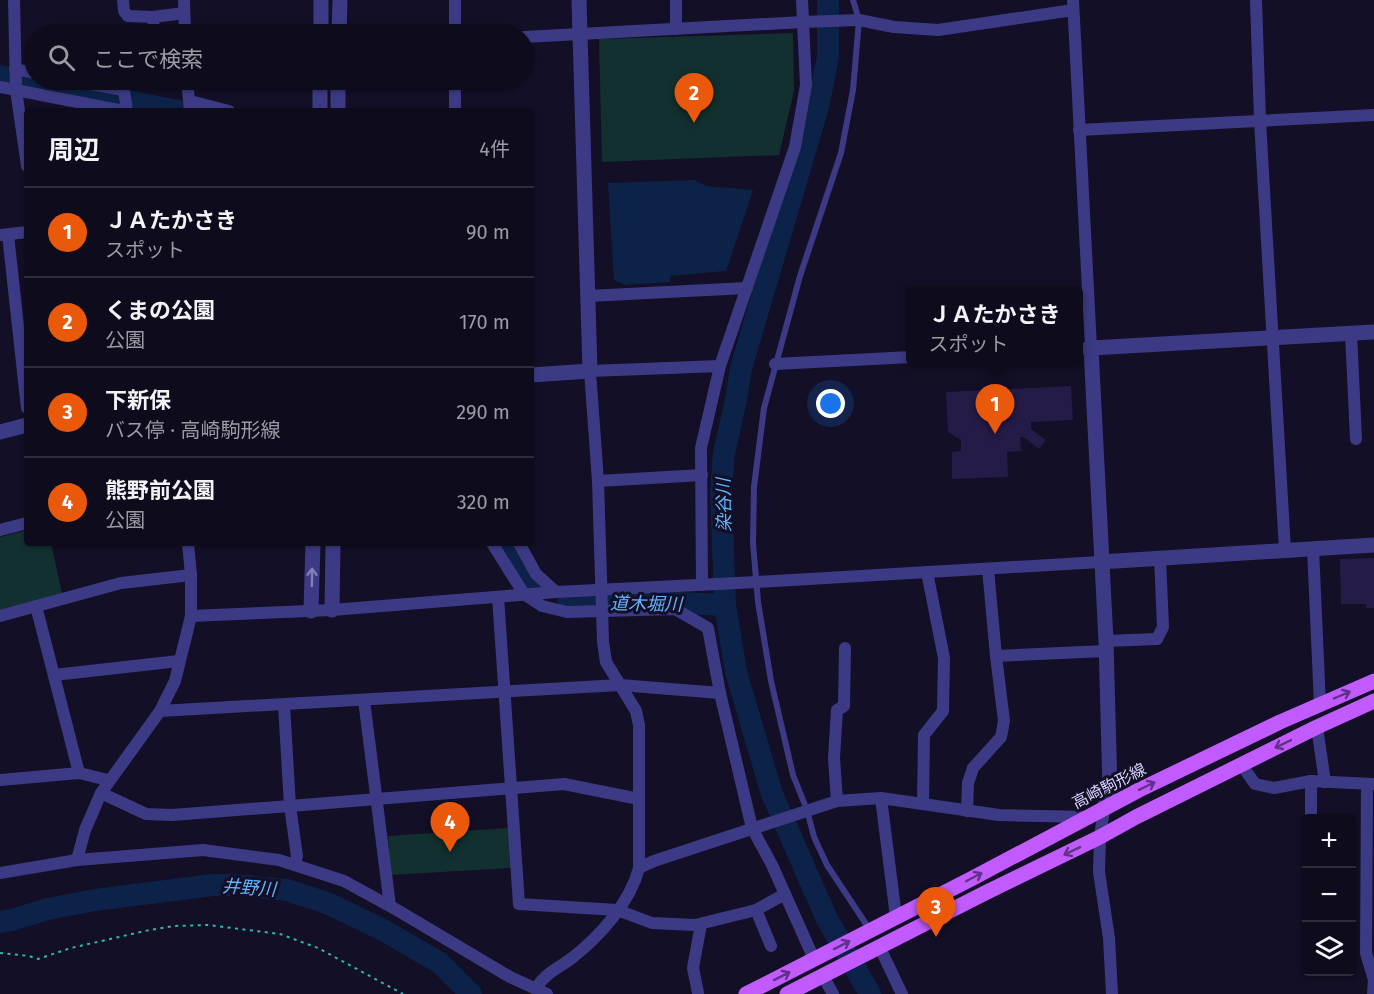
<!DOCTYPE html>
<html lang="ja">
<head>
<meta charset="utf-8">
<style>
  :root { --surface:#0e0b1c; --page:#171425; --text:#f1f3f6; --muted:#9b9ba3; --line:#2e2b3b; --accent:#ea580c }
  body { margin:0; font-family:"Fira Sans","Noto Sans JP",sans-serif; background:var(--page); color:var(--text) }
  .controls { position:absolute; right:18px; bottom:18px; display:grid; overflow:hidden; border-radius:6px; box-shadow:0 2px 4px #0004 }
  .controls button { width:54px; height:54px; display:grid; place-items:center; padding:0; border:0; border-bottom:2px solid var(--line); background:var(--surface); color:var(--text); font:30px sans-serif }
  .you { position:absolute; left:831px; top:404px; width:21px; height:21px; margin:-15px; border:4px solid #fff; border-radius:50%; background:#1a73e8; box-shadow:0 0 0 9px #1a73e833 }
  .badge { display:grid; place-items:center; width:39px; height:39px; border-radius:50%; background:var(--accent); color:#fff; font-size:20px; font-weight:700 }
  .pin { position:absolute; translate:-50% -50px; filter:drop-shadow(0 2px 3px #0008) }
  .pin::after { content:''; position:absolute; top:32px; width:21px; height:18px; background:inherit; clip-path:polygon(0 0,100% 0,50% 100%) }
  .popup { position:absolute; left:906px; top:287px; width:177px; height:78px; box-sizing:border-box; display:grid; place-content:center; border-radius:6px; background:var(--surface); filter:drop-shadow(0 2px 4px #0005); font-size:20px; white-space:nowrap; color:var(--muted) }
  .popup b { font-size:22px; color:var(--text) }
  .popup::after { content:''; position:absolute; left:50%; top:100%; margin-left:-12px; border:12px solid transparent; border-top-color:var(--surface) }
  .list { margin:0; padding:0; list-style:none }
  h2 { display:flex; justify-content:space-between; align-items:center; height:78px; margin:0; padding:0 24px; font-size:26px }
  h2 small { font-size:20px; font-weight:400; color:var(--muted) }
  .list li { display:grid; grid-template-columns:39px 1fr auto; gap:18px; align-items:center; box-sizing:border-box; height:90px; padding:0 24px; border-top:2px solid var(--line) }
  .list b { display:block; font-size:22px; white-space:nowrap }
  .list p { margin:0; font-size:20px; white-space:nowrap; color:var(--muted) }
  .list em { font-size:20px; font-style:normal; color:var(--muted) }
  .icon { flex:none; width:33px; height:33px; fill:none; stroke:currentColor; stroke-width:2; stroke-linecap:round; stroke-linejoin:round }
  .map { position:relative; flex:none; width:1374px; height:994px; overflow:hidden }
  .search { position:absolute; background:var(--surface); box-shadow:0 2px 4px #0004; left:24px; top:24px; width:510px; height:66px; display:flex; align-items:center; gap:15px; box-sizing:border-box; padding:0 21px; border-radius:33px; color:var(--muted); font-size:22px }
  .panel { position:absolute; background:var(--surface); box-shadow:0 2px 4px #0004; left:24px; top:108px; width:510px; height:438px; border-radius:6px }
  .map>svg:first-child { display:block }
</style>
</head>
<body>
<div class="map">
<svg width="1374" height="994" viewBox="0 0 1374 994">
  <rect width="100%" height="100%" fill="#130f26"/>
  <g fill="#12302f">
    <polygon points="793,33 794,91 779,155 602,162 599,39"/>
    <polygon points="27,530 27,543 51,543 62,594 0,610 0,537"/>
    <polygon points="509,828 512,868 391,875 388,836"/>
  </g>
  <polygon fill="#0c2248" points="695,180 706,186 753,190 726,271 670,276 670,282 625,285 614,280 608,183"/>
  <g fill="none" stroke-linecap="round" stroke-linejoin="round">
    <g stroke="#0c2248" stroke-width="22">
      <polyline points="828,0 828,57 818,107 741,368 736,400 724,453 721,489 725,605 736,672 772,794 827,919 870,994"/>
      <polyline points="0,76 178,111"/>
      <polyline points="506,543 528,582 534,587"/>
      <polyline points="568,603 679,603 725,605"/>
      <polyline points="0,922 12,920 47,909 95,900 213,885 233,885 287,890 327,903 383,930 440,963 471,994"/>
    </g>
  </g>
  <g fill="#241b47">
    <polygon points="1071,386 1073,420 1031,422 1031,429 1046,440 1039,449 1025,438 1020,437 1021,451 1007,452 1008,477 952,479 952,452 961,451 961,440 948,432 946,392"/>
    <polygon points="1374,558 1374,608 1366,608 1366,604 1341,604 1340,559"/>
  </g>
  <g fill="none" stroke-linecap="round" stroke-linejoin="round">
    <polyline stroke="#2fb8b0" stroke-width="2" stroke-dasharray="3 4.5" stroke-linecap="butt" points="0,953 29,956 38,959 71,948 145,931 173,926 208,925 280,934 318,948 403,994"/>
    <polyline stroke="#3d3a85" stroke-width="6" points="853,0 859,20 853,90 841,153 800,276 764,408 754,487 753,543 758,602 771,681 793,775 807,810 814,837 827,865 870,930"/>
    <g stroke="#3d3a85" stroke-width="12">
      <polyline points="14,0 16,90 27,166"/>
      <polyline points="123,0 124,11 128,16 153,17 184,13"/>
      <polyline points="184,0 185,34"/>
      <polyline points="455,0 455,34"/>
      <polyline points="676,0 676,29"/>
      <polyline points="1073,0 1091,348 1079,349"/>
      <polyline points="1256,0 1260,121 1285,550"/>
      <polyline points="153,17 154,34"/>
      <polyline points="524,37 803,22 859,20 894,27 938,30 1073,10"/>
      <polyline points="15,69 34,73"/>
      <polyline points="68,80 124,90 127,111"/>
      <polyline points="187,80 190,111"/>
      <polyline points="0,87 123,111"/>
      <polyline points="190,101 229,111"/>
      <polyline points="455,111 455,80"/>
      <polyline points="1079,130 1374,115"/>
      <polyline points="1,235 27,232"/>
      <polyline points="8,235 27,408"/>
      <polyline points="588,296 747,288"/>
      <polyline points="1351,333 1356,439"/>
      <polyline points="775,364 911,357"/>
      <polyline points="598,481 702,475"/>
      <polyline points="0,530 27,523"/>
      <polyline points="492,543 524,594 542,606 567,612 675,609 708,628 720,693 752,828 772,865 814,959"/>
      <polyline points="519,543 536,574 556,592"/>
      <polyline points="1313,548 1320,705"/>
      <polyline points="702,585 701,448 720,366 795,147 806,85 802,0"/>
      <polyline points="498,597 519,904 617,910 652,923 695,925 756,910 785,894"/>
      <polyline points="36,606 79,773"/>
      <polyline points="0,616 121,583 191,575"/>
      <polyline points="191,616 332,610 556,592 757,582 1100,562"/>
      <polyline points="1106,641 1157,639 1163,627 1160,558"/>
      <polyline points="996,656 1106,651"/>
      <polyline points="54,675 179,661"/>
      <polyline points="364,700 390,906"/>
      <polyline points="160,711 620,685 720,693"/>
      <polyline points="1317,727 1325,782"/>
      <polyline points="1241,764 1255,784 1274,788 1311,781 1373,784"/>
      <polyline points="0,780 79,773 108,780"/>
      <polyline points="1311,781 1311,818"/>
      <polyline points="1367,784 1366,953 1374,980 1373,994"/>
      <polyline points="101,793 146,814 172,815 290,806 284,705"/>
      <polyline points="881,798 896,917"/>
      <polyline points="837,801 834,758 837,710 844,706 845,648"/>
      <polyline points="923,804 924,735 943,711 944,658 927,572"/>
      <polyline points="1104,809 1100,837 1099,872 1109,938 1112,994"/>
      <polyline points="967,811 968,783 973,768 1001,737 1004,721 996,656 988,569"/>
      <polyline points="77,860 85,830 101,793 160,711 175,681 191,616 191,575 188,543"/>
      <polyline points="295,865 297,856 290,806 564,784 639,799"/>
      <polyline points="639,868 654,861 837,801 881,798 999,815 1087,817"/>
      <polyline points="0,873 77,860 203,850 279,860 344,881 397,910 510,977 547,994"/>
      <polyline points="756,910 771,946"/>
      <polyline points="879,946 902,994"/>
      <polyline points="823,976 833,994"/>
      <path d="M536,988C545,973 559,968 572,958C600,936 630,903 639,868V725L636,711L606,662L603,642L598,481L590,371L720,366"/>
      <polyline points="698,993 693,968 701,924"/>
    </g>
    <g stroke="#3d3a85" stroke-width="15">
      <polyline points="321,34 321,0"/>
      <polyline points="339,34 340,0"/>
      <polyline points="320,111 320,80"/>
      <polyline points="338,111 338,80"/>
      <polyline points="531,375 590,371 579,0"/>
      <polyline points="0,432 27,425"/>
      <polyline points="1100,562 1374,545"/>
      <polyline points="332,610 333,543"/>
      <polyline points="311,611 313,543"/>
      <polyline points="1104,809 1110,790 1106,641 1091,348 1374,332"/>
    </g>
    <g stroke="#c25bff" stroke-width="15">
      <polyline points="746,994 971,879 1139,790 1280,722 1374,681"/>
      <polyline points="787,994 985,893 1100,837 1136,817 1317,727 1374,701"/>
    </g>
  </g>
  <defs><path id="oneway-shaft" d="M-6 0H5M1.5-3L5.5 0L1.5 3" fill="none" stroke-width="1.6" stroke-linecap="round" stroke-linejoin="round" transform="scale(1.5)"/></defs>
  <use stroke="#837fbc" href="#oneway-shaft" transform="translate(312 577) rotate(-89)"/>
  <g stroke="#623188">
    <use href="#oneway-shaft" transform="translate(1342 695) rotate(-23)"/>
    <use href="#oneway-shaft" transform="translate(1283 744) rotate(154)"/>
    <use href="#oneway-shaft" transform="translate(1147 786) rotate(-26)"/>
    <use href="#oneway-shaft" transform="translate(1072 851) rotate(154)"/>
    <use href="#oneway-shaft" transform="translate(974 877) rotate(-28)"/>
    <use href="#oneway-shaft" transform="translate(842 945) rotate(-27)"/>
    <use href="#oneway-shaft" transform="translate(782 976) rotate(-27)"/>
  </g>
  <g text-anchor="middle" dominant-baseline="central" stroke-width="6" stroke-linejoin="round" paint-order="stroke">
    <g font-size="16" fill="#d9d4ff" stroke="#130f26">
      <text transform="translate(1109 786) rotate(-27)">高崎駒形線</text>
    </g>
    <g font-size="18" font-style="italic" fill="#62b6ff" stroke="#130f26">
      <text transform="translate(724 505) rotate(-91)">染谷川</text>
      <text transform="translate(646 604) rotate(1)">道木堀川</text>
      <text transform="translate(249 888) rotate(4)">井野川</text>
    </g>
  </g>
</svg>
<div class="controls">
<button>+</button>
<button>−</button>
<button><svg class="icon" aria-label="layers" viewBox="0 0 24 24"><path d="M12 4l9 5-9 5-9-5zM3 14l9 5 9-5"/></svg></button>
</div>
<div class="you"></div>
<div class="pin badge" style="left:995px;top:434px">1</div>
<div class="popup"><b>ＪＡたかさき</b>スポット</div>
<div class="pin badge" style="left:694px;top:123px">2</div>
<div class="pin badge" style="left:936px;top:937px">3</div>
<div class="pin badge" style="left:450px;top:852px">4</div>
<div class="search"><svg class="icon" aria-label="search" viewBox="0 0 24 24"><circle cx="10" cy="10" r="6"/><path d="M15 15l6 6"/></svg>ここで検索</div>
<section class="panel">
<h2>周辺<small>4件</small></h2>
<ul class="list">
<li><span class="badge">1</span><div><b>ＪＡたかさき</b><p>スポット</p></div><em>90 m</em></li>
<li><span class="badge">2</span><div><b>くまの公園</b><p>公園</p></div><em>170 m</em></li>
<li><span class="badge">3</span><div><b>下新保</b><p>バス停 · 高崎駒形線</p></div><em>290 m</em></li>
<li><span class="badge">4</span><div><b>熊野前公園</b><p>公園</p></div><em>320 m</em></li>
</ul>
</section>
</div>
</body>
</html>
